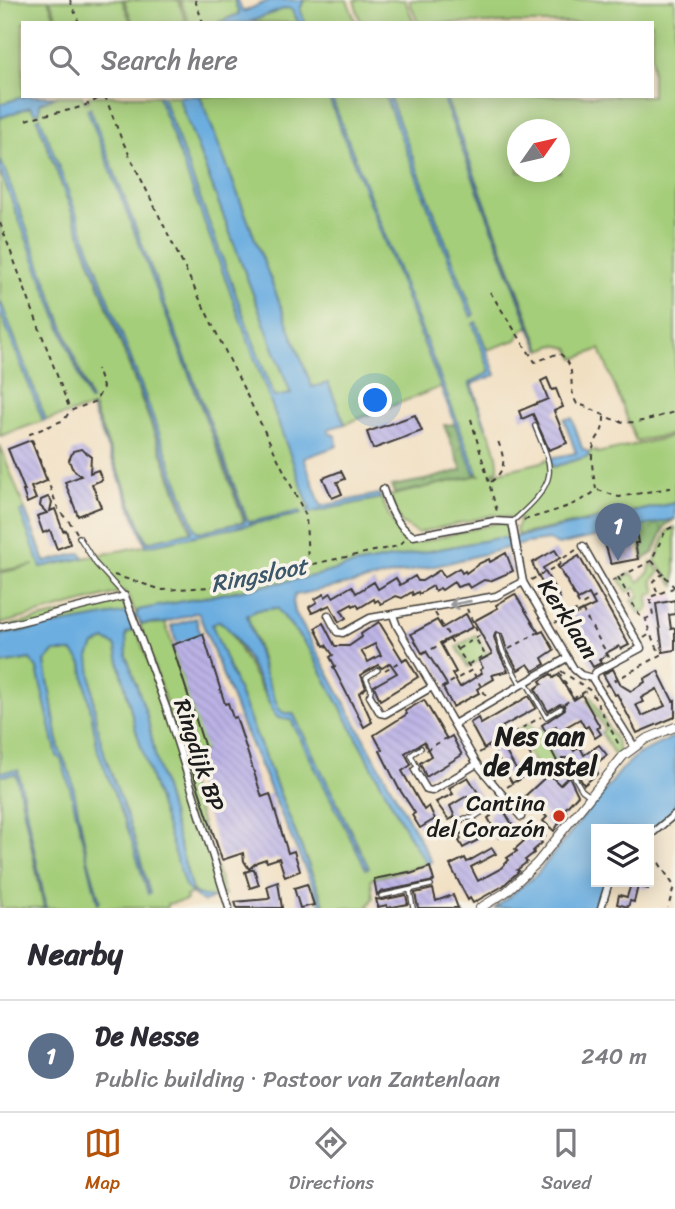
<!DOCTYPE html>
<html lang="en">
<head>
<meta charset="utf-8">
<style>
  :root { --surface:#fff; --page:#f7f7f7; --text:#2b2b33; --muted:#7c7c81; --line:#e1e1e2; --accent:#b45309 }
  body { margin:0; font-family:Sriracha,sans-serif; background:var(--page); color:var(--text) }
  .controls { position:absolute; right:21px; bottom:21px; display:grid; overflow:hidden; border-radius:0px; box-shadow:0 4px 18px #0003 }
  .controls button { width:63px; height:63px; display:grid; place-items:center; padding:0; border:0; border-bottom:2px solid var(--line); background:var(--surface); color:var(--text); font:35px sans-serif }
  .compass { position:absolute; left:507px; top:119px; width:63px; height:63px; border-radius:50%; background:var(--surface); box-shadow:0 4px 18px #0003; rotate:56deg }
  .you { position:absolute; left:376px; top:401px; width:24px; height:24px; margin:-18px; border:5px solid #fff; border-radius:50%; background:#1a73e8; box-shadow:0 0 0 10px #1a73e833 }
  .badge { display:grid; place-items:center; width:46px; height:46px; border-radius:50%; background:var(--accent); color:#fff; font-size:23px; font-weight:700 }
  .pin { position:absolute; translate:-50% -58px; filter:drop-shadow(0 2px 4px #0008) }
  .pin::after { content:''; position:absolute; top:37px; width:24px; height:21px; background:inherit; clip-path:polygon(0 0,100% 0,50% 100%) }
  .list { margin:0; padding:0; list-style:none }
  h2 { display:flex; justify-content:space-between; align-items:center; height:91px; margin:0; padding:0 28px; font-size:30px }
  h2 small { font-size:23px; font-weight:400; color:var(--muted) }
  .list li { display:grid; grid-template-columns:46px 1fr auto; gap:21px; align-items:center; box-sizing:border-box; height:112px; padding:0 28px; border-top:2px solid var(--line) }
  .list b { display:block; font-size:26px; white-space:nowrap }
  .list p { margin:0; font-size:23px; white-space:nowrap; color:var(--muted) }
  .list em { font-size:23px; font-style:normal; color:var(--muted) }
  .icon { flex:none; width:38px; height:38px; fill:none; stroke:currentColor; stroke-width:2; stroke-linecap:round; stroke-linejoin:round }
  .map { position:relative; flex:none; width:675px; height:908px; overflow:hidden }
  .search { position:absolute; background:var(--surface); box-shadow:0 4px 18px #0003; left:21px; right:21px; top:21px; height:77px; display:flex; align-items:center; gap:18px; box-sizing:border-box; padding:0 24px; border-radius:0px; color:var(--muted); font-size:26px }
  .sheet { height:203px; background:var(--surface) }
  nav { display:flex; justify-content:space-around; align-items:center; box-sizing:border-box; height:98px; border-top:2px solid var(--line); background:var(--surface); font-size:19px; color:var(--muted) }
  nav a { display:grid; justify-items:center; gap:4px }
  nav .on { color:var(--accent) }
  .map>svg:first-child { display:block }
</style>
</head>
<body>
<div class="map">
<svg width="675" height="908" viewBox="0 0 675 908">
  <defs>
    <pattern id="forest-crowns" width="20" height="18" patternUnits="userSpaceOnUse" patternTransform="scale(1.75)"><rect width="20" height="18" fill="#84b16a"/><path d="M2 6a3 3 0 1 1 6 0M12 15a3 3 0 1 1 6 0" fill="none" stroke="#6b8f56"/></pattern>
    <pattern id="building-back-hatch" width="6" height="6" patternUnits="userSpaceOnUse" patternTransform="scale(1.75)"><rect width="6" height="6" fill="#bbb2e5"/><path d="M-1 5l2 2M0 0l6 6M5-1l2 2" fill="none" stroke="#a098c4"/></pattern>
  </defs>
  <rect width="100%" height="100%" fill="#f7f3e8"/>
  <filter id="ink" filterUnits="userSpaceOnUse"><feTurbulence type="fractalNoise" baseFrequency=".0143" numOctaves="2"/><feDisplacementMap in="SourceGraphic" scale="14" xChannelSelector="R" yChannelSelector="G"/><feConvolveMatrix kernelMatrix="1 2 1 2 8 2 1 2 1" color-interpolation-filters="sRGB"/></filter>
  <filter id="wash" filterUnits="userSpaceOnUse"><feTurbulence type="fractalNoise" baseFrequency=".00686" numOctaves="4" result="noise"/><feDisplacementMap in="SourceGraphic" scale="28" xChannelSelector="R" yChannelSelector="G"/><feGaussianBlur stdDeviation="1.57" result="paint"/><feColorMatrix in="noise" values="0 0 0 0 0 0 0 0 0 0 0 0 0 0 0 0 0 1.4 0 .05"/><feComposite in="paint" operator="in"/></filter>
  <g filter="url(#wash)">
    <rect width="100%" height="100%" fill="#f1dfc1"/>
    <polygon fill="#ecd1ea" points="675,594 675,656 667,661 652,634 647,619 654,615 651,598"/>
    <g fill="#a5ce7a" stroke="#60754b" stroke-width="2" fill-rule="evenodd">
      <polygon points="0,0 48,0 57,23 23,23 23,96 26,96 0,104"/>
      <polygon points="50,0 122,0 131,23 59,23"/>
      <polygon points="124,0 178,0 186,23 133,23"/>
      <polygon points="180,0 234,0 239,14 217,23 189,23"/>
      <polygon points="304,0 347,0 356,23 305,23 300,9"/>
      <polygon points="354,0 405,0 414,23 361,23"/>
      <path d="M409,0H675V434L636,441L600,349L575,359L569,348L555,345L541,350L445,96H652V23H418ZM518,130H560V172H518Z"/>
      <polygon points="286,8 291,8 299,23 246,22"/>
      <path d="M56,96H82L85,102L89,101L88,96H158L311,509L308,513L381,498C390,517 395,537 417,543L497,523H504L508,527V535L511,538H498L349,566L318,575L138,610L137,615L125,591L0,624V573L34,565L0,571V445L46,564L44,566L301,514L300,512L249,522L247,519L90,109L244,522L197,532L195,528L40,118L37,119L191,532L147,542L93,407L46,420L0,300V170L89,401H91L0,158V118Z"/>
      <polygon points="162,96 178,96 291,394 274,398"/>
      <polygon points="200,96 328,96 441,387 345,424 328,383 312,388"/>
      <path d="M331,96H385L471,316L474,315L389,96H442L529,326L523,330L516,340L487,350L476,323L491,373L470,383L487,430C492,435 499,458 498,469L491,474L542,462L550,458L553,467L589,456L588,452L596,450L597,453L675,436V503L517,535L516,529L520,519L493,515L418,533L401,523L389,496L478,475L474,473L476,472Z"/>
      <polygon points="0,311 43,421 0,436"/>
      <polygon points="675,527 675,586 655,561 667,531"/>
      <polygon points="651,562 660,572 652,580 656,592 648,596 649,608 640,614 632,600 640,596 636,588 627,592 620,579 631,573 639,582 649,572"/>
      <polygon points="121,600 128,612 0,635 0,628"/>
      <polygon points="277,608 310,650 410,838 427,864 371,879 373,898 367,908 326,908 212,625 219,621 227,626 275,714 258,647 247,615 258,610"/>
      <polygon points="138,618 142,624 165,623 207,750 189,758 182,752"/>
      <path d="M132,619L153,673L225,895C207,899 203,904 192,889V894L186,896L187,900L167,904V908H45L18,771L0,772V664L31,659L37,669L57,754L59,748L45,662L54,652H73L82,664L94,723L96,722L88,657L94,645L105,640L115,645L135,727L185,885L191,887L156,759L147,716L127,657L125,640Z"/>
      <polygon points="476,635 488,655 468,667 457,647"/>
      <polygon points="591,697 617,742 619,753 615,756 601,732 605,729 587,700"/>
      <polygon points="530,723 535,731 542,727 556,760 540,772 516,731"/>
      <polygon points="16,773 44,908 0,908 0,776"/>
    </g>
    <g fill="url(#forest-crowns)" stroke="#506643" stroke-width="2">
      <polygon points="455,424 474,473 479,475 395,494 391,486 425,480 462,470 444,425"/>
      <polygon points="675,519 665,526 654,552 643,560 637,526"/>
    </g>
    <g fill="#6caee0" stroke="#44657e" stroke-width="2">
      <polygon points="234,0 237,0 243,12 270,0 304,0 300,9 305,23 299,23 291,9 286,8 247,23 217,23 239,14"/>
      <polygon points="26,96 56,96 40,103 39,113 35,113 30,107 0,118 0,104"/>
      <polygon points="158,96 162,96 274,397 291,394 178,96 200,96 312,387 328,383 345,424 328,429 329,433 336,436 337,446 304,458 321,506 379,494 381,498 308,513 307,509 310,509"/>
      <polygon points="328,96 331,96 477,472 474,473"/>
      <polygon points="385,96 389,96 474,315 471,317"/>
      <polygon points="442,96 445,96 540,350 529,326"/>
      <polygon points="90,108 247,519 250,522 300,511 301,514 146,546 91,407 147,542 191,532 192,529 37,119 40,117 195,528 198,532 244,522 245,520 87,109"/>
      <polygon points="0,158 13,192 91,401 89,401 0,170"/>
      <polygon points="0,300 46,420 43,421 0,311"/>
      <polygon points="476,322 496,375 472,384 487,430 469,383 490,372 473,324"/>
      <polygon points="572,418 582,448 588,452 589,456 553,467 550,458 576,453 564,419"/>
      <path d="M675,503V519L558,545L549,540L527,543L440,565L295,595L293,601L295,612L432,862L427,864L410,838L310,650L277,608L258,610L247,615L263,669L279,709L284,713H293L369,868L366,869L291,720L278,718L275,715C264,692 239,632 219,621L212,625L325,907L322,908L239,717L198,612L164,623L141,624L138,618L133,619V631L126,633L127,657L147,716L156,759L191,887L193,893L213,898L204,902L193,895L185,886L135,727L115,645L105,640L94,645L89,657L96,722L105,756L132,830L150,893L148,894L129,832L98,751L82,664L73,652H54L45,662L59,748L71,775L87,855L100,902L98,904L70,788L61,759L57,756L37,669L30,659L0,664V635L128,612L132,616L137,615L138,610L318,575L349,566L498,538H511Z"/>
      <polygon points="25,511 45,562 81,553 84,558 41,567 20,512"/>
      <polygon points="196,618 201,637 177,645 171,626"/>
      <polygon points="675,736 675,811 649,832 649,829 596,829 596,882 606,882 597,908 495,908 537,874 623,768 638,754"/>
      <polygon points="18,770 46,907 45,908 16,774 0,776 0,772"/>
    </g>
    <g id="blocks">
      <g fill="url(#building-back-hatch)" fill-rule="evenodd">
        <polygon points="547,378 552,390 556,389 563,407 554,411 567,443 549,450 533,414 522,419 519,411 548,399 541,381"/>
        <polygon points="415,415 422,431 373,449 367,432"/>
        <polygon points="31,440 47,481 31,487 36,499 27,503 23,491 25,491 8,449"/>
        <polygon points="81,449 91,456 90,473 98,470 102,480 92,484 101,507 78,516 65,482 81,476 72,468 69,460 73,451"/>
        <polygon points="341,471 345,479 337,482 342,494 332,498 323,478"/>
        <polygon points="48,497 52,502 50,511 55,509 63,531 66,530 70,544 57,549 50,530 43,533 37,516 47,513 40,506 41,500"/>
        <polygon points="636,531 638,543 635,543 638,559 611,564 604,540 630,535 630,533"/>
        <polygon points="555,550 560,558 543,568 560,598 552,603 532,563"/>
        <polygon points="506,553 513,571 490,581 484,580 470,588 467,584 457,587 454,582 442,590 440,588 435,591 433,586 419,594 418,592 413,595 412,592 402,598 396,596 381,604 378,600 375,602 374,599 359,608 357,604 353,606 352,604 341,610 346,618 339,622 330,605 312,613 309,607 317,602 315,599 324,594 325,597 331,593 333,597 352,586 356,593 374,582 378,589 396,578 400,585 415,576 418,581 422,581 440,570 444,577 459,568 462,573 465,571 466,573 480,563 489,559 490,562"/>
        <polygon points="579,556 629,645 621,649 619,646 606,653 607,655 599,660 601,663 593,667 565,619 595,605 589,594 578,600 559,568"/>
        <polygon points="515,594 539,633 543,631 554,650 542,658 545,664 533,671 528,664 518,670 507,650 502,634 496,632 494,637 499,653 508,671 492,675 494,679 477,689 479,693 453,707 443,688 447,686 446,683 426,651 422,653 411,634 437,620 442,628 466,614 473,627 440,643 456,672 452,674 460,687 482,673 480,670 483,668 479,661 492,654 474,621 498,608 496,605"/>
        <polygon points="675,600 675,614 669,615 671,629 675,628 675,650 663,652 656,604"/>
        <path d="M379,622L403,661L407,659L418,677L380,700L374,686L397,673L390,663L382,668L378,665L361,675L366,688L359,693L372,722L364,727L333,667L335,666L330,657L333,655L326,645L324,646L315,628L323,623L335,646H349L362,637L361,634ZM375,644L381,655L368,662L361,651Z"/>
        <polygon points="203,634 225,704 228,703 233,718 236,717 262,797 270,794 288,853 294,851 300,871 285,877 279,858 267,862 266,859 257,862 249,869 244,861 243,853 222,860 188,757 206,751 172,645"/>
        <path d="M613,669L621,685L631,691L645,682L644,679L658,671L673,701L675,700V717L637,733L617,694L615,695L603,674ZM657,689L665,706L642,716L636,705L643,702L641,698Z"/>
        <polygon points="551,674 553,678 558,675 574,700 582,695 600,727 597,728 601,734 595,738 588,726 585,728 580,719 566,727 569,735 566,736 574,751 580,747 584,755 599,745 607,755 593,766 598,773 584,785 568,758 562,758 562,765 560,767 549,746 560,740 556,726 546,732 542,725 565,709 564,705 560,704 548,711 535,689 542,684 540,681"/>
        <polygon points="529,696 536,708 502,727 506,736 499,740 521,778 512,783 490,745 484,749 470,723 478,718 481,724"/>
        <polygon points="424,700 447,739 452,736 462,755 426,777 420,763 431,756 424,742 405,753 411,765 402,771 424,810 429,806 435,819 420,828 412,815 415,813 398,787 380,751 382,750 374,735 407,714 405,711"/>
        <polygon points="549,774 560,785 569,776 578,795 564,810 566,812 554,831 543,821 547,817 524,797"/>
        <polygon points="468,777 480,796 470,802 467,796 450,806 455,817 449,820 436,802 453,794 449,788"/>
        <polygon points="501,806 513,826 499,838 488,818 491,816 489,813"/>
        <polygon points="471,828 478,840 463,848 459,841 461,839 459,835"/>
        <polygon points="532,831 542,843 533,851 534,853 525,860 527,862 517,870 519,871 503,886 480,899 473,903 470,898 468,900 450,865 465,858 467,862 492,848 496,854 471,867 478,881 500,869 509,860 507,858 517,851 515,849 524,841 523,839"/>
        <polygon points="430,867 434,881 380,892 377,895 374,879 409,872 410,874"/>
        <polygon points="254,869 259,885 250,888 245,872"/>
        <polygon points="278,882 282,908 237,908 235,902 268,899 270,898 267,886"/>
        <polygon points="629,882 650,882 648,889 638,886 634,902 630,901 628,907 617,904 619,895 627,897 631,884"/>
        <polygon points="307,884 314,905 300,908 294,888"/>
        <polygon points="433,889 436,901 453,895 458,908 418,908 415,893"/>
        <polygon points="406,895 408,904 387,908 387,905 378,907 376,899 382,900"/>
      </g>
    </g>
  </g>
  <g filter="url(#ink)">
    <use href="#blocks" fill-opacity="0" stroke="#3c3935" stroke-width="2"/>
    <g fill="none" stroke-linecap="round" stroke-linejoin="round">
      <g stroke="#3c3935" stroke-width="6">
        <g id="service">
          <path d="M512,522C525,510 547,492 549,474C551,459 540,440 535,426"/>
          <polyline points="79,537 96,564 125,596"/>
          <polyline points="498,636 503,652 521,685"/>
          <polyline points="526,682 546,717 561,708"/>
          <polyline points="370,695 371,689 366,678 378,670"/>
          <polyline points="565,761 582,790 590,796"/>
          <polyline points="415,770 417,767 411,755 421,748"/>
          <polyline points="473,818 482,834"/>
          <polyline points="456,824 465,818 473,818 504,798"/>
          <polyline points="410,891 413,908"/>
          <polyline points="381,896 431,885"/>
        </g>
      </g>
      <g stroke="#3c3935" stroke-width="9">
        <g id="minor">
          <path d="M383,489C389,507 396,525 413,536L494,521L512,522L523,582L574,669L581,675L592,678L634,746"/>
          <polyline points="583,546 641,648 596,672 592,678"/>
          <polyline points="328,615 337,632 343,633 370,618 496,596 523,582"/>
          <polyline points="393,615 397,626 477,764 521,817"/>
          <polyline points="0,627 125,596 167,710 229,908"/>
          <polyline points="370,696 380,713 385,714 432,687"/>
          <polyline points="454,724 567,658"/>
          <polyline points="415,770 427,790 432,791 477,764"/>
          <polyline points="649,836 675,814"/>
          <polyline points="601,908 609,882"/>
        </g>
      </g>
      <g stroke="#3c3935" stroke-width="10">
        <polyline id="tertiary" points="480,908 506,892 537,863 623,756 646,739 675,727"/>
      </g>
      <g stroke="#3c3935" stroke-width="2" stroke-dasharray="5 5" stroke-linecap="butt">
        <polyline points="70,0 79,23"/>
        <polyline points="195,0 203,23"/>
        <polyline points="105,96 121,138 306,516 308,565 398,546 406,539"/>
        <path d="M26,120C50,111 81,113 101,96"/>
        <polyline points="0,223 70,410"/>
        <path d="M490,292L535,362L559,353C580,368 565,384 577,404C593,407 604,418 619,421C636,426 658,416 675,412"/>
        <polyline points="471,419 498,515"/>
        <path d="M491,482C507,469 505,460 498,441"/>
        <path d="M596,489C594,477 590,461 593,449C596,434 604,436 604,417"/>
        <polyline points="598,490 619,497 675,487"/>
        <path d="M524,520C550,512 575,507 597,490"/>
        <polyline points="77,533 73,526 59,511 30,434 64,420 70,411 96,401 103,387 97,369"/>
        <polyline points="652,561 675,588"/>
        <polyline points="557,565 580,606 601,594"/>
        <polyline points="664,573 653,581 658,594 673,588"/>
        <polyline points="114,575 163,590 210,587 307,566"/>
        <polyline points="618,577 639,615 646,619 653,615 650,597 658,594"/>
        <polyline points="531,580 559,565 565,557 576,550"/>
        <polyline points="612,581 651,561 666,530 675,526"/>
        <polyline points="582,610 609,657"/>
        <polyline points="435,613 450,638"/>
        <polyline points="555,623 581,608"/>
        <polyline points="644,638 650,634 646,620"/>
        <polyline points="458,649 479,636 467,609"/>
        <polyline points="509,649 544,629"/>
        <polyline points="423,654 450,639 471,669"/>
        <polyline points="469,664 485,655 476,639"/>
        <polyline points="385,670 408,657"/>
        <polyline points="561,671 591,691 620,747"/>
        <polyline points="559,672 573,697"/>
        <polyline points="605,686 661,655 650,634"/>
        <polyline points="441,688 472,670 486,696"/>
        <polyline points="564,704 586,691"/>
        <polyline points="426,750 452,735"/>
        <polyline points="479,753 541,717"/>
        <polyline points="507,787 538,769 517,731"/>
        <polyline points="527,821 547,838"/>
        <polyline points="649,862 659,863 674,886 668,908"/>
      </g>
      <use href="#service" stroke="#fff" stroke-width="3.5"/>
      <use href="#minor" stroke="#fff" stroke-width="6"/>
      <use href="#tertiary" stroke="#fff" stroke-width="8"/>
    </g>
    <defs><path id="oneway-shaft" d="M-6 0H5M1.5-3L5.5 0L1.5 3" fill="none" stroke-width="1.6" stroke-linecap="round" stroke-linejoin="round" transform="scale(1.75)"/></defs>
    <use stroke="#999" href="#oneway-shaft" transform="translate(460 603) rotate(170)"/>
  </g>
  <circle fill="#c8321e" stroke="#f7f3e8" stroke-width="2.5" cx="559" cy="816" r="7"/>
  <g text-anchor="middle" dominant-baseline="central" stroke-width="7" stroke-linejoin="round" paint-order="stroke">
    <g font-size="23" fill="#1c1c1c" stroke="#f7f3e8">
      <text transform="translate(568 619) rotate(57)">Kerklaan</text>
      <text transform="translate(199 755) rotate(72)">Ringdijk BP</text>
    </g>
    <g font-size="23" fill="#1c1c1c" stroke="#f7f3e8" text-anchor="end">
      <text x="545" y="803">Cantina<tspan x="545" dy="26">del Corazón</tspan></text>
    </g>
    <g font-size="24" font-style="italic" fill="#3c566a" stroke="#f7f3e8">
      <text transform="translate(259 575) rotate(-11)">Ringsloot</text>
    </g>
    <g font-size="26" font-weight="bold" fill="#1c1c1c" stroke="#f7f3e8">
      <text x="540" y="736">Nes aan<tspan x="540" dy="30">de Amstel</tspan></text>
    </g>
  </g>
</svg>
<div class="controls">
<button><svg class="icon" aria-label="layers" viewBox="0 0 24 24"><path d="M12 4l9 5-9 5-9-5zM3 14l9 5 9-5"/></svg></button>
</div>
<svg class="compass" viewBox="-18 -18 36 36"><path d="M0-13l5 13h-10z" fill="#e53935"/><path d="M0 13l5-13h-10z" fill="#7c7c81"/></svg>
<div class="you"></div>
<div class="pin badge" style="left:618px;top:561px;background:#5c6f8a">1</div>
<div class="search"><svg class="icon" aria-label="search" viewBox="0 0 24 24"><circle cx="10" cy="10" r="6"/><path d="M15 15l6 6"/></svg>Search here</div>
</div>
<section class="sheet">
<h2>Nearby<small></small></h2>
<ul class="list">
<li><span class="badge" style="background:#5c6f8a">1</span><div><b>De Nesse</b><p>Public building · Pastoor van Zantenlaan</p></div><em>240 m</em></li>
</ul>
</section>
<nav>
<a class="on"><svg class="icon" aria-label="map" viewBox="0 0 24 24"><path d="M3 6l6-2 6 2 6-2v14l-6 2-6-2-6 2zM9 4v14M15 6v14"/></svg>Map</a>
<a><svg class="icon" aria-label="directions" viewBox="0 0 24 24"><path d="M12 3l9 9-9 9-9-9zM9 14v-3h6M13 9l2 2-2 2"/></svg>Directions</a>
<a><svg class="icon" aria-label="saved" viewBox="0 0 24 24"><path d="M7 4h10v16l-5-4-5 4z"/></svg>Saved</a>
</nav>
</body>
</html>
